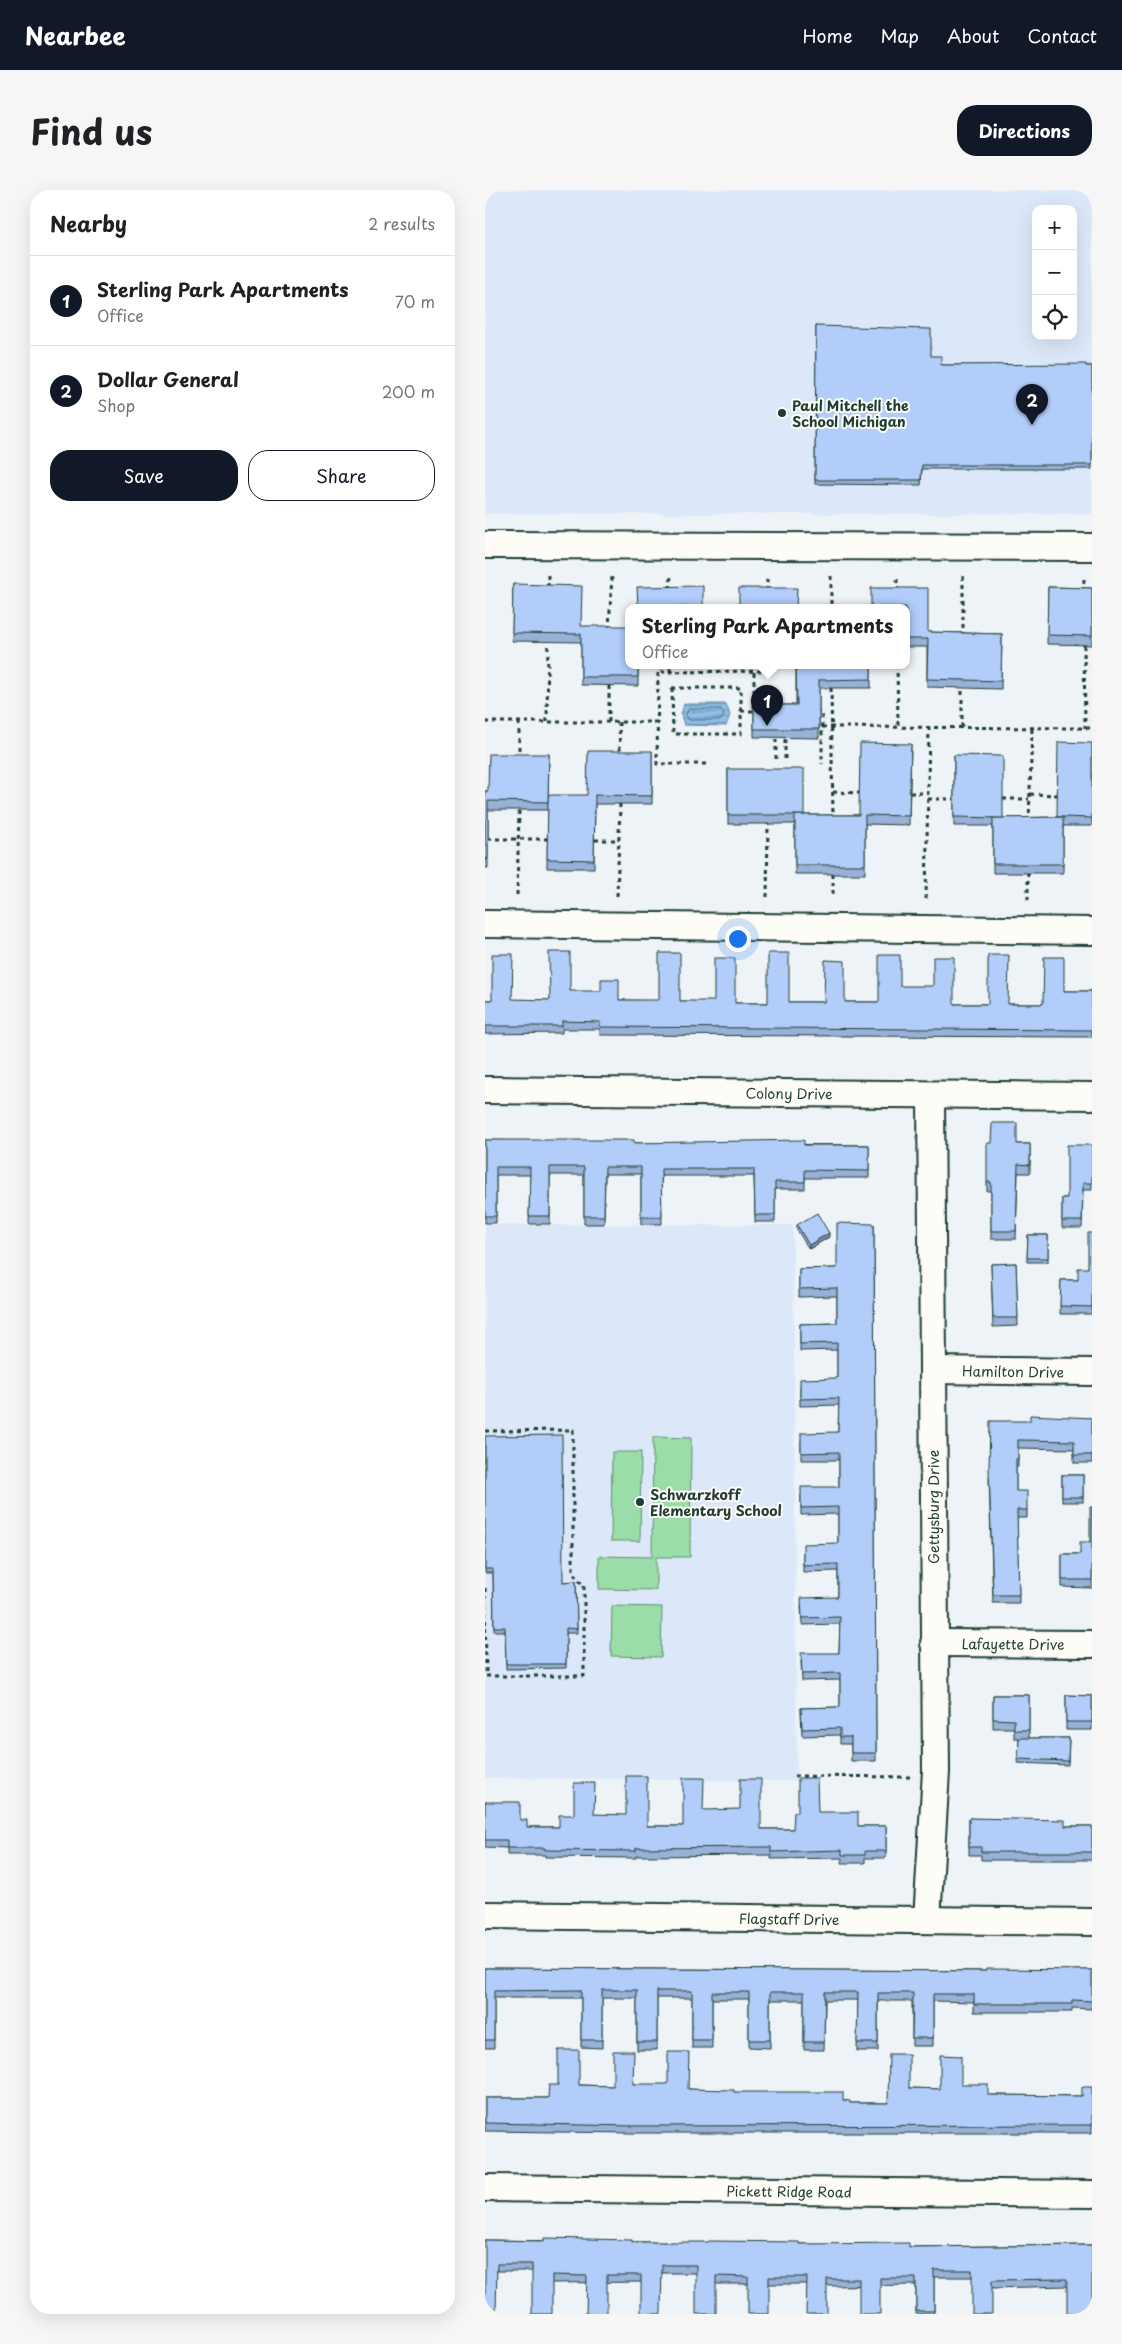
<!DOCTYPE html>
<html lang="en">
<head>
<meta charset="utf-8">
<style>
  :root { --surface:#fff; --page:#f6f6f6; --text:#202124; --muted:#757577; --line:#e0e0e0; --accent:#111827 }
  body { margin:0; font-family:"Playpen Sans",sans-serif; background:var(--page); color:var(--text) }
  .controls { position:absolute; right:15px; top:15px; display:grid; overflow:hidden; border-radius:10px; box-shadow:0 5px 20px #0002 }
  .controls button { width:45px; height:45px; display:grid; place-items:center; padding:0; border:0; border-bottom:1px solid var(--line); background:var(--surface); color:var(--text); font:25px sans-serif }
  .you { position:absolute; left:252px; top:748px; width:18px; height:18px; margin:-12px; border:4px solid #fff; border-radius:50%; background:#1a73e8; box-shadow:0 0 0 8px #1a73e833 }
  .badge { display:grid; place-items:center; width:32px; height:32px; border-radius:50%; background:var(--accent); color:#fff; font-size:16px; font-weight:700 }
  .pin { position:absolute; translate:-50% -41px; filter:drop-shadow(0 1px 2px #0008) }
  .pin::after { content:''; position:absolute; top:26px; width:18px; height:15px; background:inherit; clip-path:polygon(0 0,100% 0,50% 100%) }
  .popup { position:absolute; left:140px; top:414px; width:285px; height:65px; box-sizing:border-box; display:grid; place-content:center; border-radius:10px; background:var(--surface); filter:drop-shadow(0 1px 4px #0005); font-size:16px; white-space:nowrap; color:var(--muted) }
  .popup b { font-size:19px; color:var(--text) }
  .popup::after { content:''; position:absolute; left:50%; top:100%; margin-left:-10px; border:10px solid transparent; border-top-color:var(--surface) }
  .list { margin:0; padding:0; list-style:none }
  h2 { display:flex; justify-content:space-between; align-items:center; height:65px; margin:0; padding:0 20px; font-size:21px }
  h2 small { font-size:16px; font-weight:400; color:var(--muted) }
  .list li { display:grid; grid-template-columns:32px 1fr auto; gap:15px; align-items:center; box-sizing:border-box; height:90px; padding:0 20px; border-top:1px solid var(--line) }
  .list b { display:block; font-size:19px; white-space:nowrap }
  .list p { margin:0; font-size:16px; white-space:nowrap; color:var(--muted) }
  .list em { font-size:16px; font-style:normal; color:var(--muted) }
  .actions { display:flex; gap:10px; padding:15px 20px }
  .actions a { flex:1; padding:11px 0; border:1px solid var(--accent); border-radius:20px; text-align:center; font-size:18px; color:var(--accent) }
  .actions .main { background:var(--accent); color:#fff }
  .icon { flex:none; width:28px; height:28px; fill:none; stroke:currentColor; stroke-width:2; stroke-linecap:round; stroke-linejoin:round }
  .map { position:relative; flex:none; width:607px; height:2124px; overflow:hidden; border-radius:20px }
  header { display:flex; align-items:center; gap:30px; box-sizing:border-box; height:70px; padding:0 25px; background:var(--accent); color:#fff }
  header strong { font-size:24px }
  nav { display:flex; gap:28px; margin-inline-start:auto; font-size:18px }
  .intro { display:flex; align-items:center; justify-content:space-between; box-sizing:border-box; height:120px; padding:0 30px }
  h1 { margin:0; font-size:35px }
  .button { padding:12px 22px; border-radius:20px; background:var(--accent); color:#fff; font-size:18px; font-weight:700 }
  main { display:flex; gap:30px; padding:0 30px }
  aside { flex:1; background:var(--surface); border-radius:20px; box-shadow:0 5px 20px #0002 }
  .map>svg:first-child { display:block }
</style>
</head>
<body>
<header>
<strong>Nearbee</strong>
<nav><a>Home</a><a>Map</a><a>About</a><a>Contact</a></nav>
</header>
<div class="intro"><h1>Find us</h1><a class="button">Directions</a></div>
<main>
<aside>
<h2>Nearby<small>2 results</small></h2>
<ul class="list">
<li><span class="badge">1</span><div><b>Sterling Park Apartments</b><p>Office</p></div><em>70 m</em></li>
<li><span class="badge">2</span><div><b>Dollar General</b><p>Shop</p></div><em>200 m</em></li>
</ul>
<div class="actions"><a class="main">Save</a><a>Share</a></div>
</aside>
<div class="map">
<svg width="607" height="2124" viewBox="0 0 607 2124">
  <defs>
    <pattern id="water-rules" width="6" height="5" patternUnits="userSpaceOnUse" patternTransform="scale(1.25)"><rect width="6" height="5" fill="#8ebee9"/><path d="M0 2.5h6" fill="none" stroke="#739cbe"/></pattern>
  </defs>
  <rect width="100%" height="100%" fill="#eef3f8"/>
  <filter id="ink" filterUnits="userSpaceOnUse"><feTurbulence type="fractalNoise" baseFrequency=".02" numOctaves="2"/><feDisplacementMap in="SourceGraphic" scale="10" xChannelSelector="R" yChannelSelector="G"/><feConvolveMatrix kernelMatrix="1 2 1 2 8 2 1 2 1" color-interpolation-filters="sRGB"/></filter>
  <g filter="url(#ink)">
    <g fill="#dce8f9" fill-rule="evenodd">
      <path d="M0,0H607V324H0ZM551,19H588V146H551Z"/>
      <polygon points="0,1035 308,1035 312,1591 0,1588"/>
    </g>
    <g fill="#9bdda8" stroke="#5d8d6e">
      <polygon points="168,1247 206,1248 205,1367 171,1367 171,1400 114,1399 114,1366 167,1367"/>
      <polygon points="127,1262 156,1262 155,1351 126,1351"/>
      <polygon points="127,1416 177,1417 176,1467 126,1466"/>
    </g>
    <polygon fill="url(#water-rules)" stroke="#628aa1" points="199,514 241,514 245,525 241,536 199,535 196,525"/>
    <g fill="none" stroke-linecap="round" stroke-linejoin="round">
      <polygon stroke="#4b717c" stroke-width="1" points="204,519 236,519 239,525 236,530 204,530 201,525"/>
      <g stroke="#1f3d34" stroke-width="30">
        <g id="minor">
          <polyline points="0,355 607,357"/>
          <polyline points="0,734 607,741"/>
          <path id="s1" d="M0,900L607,906"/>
          <path id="s2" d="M448,1180L607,1182"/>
          <path id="s3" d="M449,1453L607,1454"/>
          <path id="s4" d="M0,1725L607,1732"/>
          <polyline points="442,1730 451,1581 446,905"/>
          <path id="s5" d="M0,1998L607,2004"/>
        </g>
      </g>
      <g stroke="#1f3d34" stroke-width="3" stroke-dasharray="4 4" stroke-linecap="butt">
        <polyline points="63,385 63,398"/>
        <polyline points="346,386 346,417"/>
        <polyline points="185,399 186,385"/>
        <polyline points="282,401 282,385"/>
        <polyline points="412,401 412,386"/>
        <polyline points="599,401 599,387"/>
        <polyline points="124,439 127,385"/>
        <polyline points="478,446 478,386"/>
        <polyline points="599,455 600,538"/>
        <polyline points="412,475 413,537"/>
        <polyline points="185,482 185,475"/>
        <polyline points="269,482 269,517 273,517"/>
        <polyline points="124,496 124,532"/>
        <polygon points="187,498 256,498 256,544 188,544"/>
        <polyline points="346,498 348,628"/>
        <polyline points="256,521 272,521"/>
        <polyline points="331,521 337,524 337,574"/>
        <polyline points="0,532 173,532"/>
        <polyline points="34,532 34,567"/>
        <polyline points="62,532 63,452"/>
        <polyline points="134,532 135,564"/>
        <polyline points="337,537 607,538"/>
        <polyline points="477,537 477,498"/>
        <polyline points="291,569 291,547"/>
        <polyline points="300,569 300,547"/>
        <polyline points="221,574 172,574 173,482 282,481 282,475"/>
        <polyline points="348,602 374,603"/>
        <polyline points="425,603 443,603"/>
        <polyline points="545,604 573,605"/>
        <polyline points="443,609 469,609"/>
        <polyline points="518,609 544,609"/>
        <polyline points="544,631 547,538"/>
        <polyline points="3,649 63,649"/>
        <polyline points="110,650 134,650"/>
        <polyline points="348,684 348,708"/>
        <polyline points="32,705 34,620"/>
        <polyline points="132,706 135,614"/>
        <polyline points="282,707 283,634"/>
        <polyline points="441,709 444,537"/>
        <polyline points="543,710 543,683"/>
        <polyline points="0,1241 88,1240 88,1383 99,1396 99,1486 1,1486 0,1394"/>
        <polyline points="309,1586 426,1587"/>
      </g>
      <use href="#minor" stroke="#fdfcf7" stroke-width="26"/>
    </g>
    <g fill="#99b0d7" stroke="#1f3d34">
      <polygon points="331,136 446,166 456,175 607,176 607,279 437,279 436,295 330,294"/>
      <polygon points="28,394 96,436 153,475 153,496 96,495 96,452 27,451"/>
      <polygon points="563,397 607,398 607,455 562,454"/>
      <polygon points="421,417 443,442 517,444 516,499 442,497 442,457 421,457"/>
      <polygon points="311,475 386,475 386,498 334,498 334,548 269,547 269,515 311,515"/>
      <polygon points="607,553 607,636 578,636 578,683 508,683 508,636 469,636 469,565 518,628 572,627"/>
      <polygon points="426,554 424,635 380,634 380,684 310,684 310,634 243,634 243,579 319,625 374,625"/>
      <polygon points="167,561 167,614 110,614 109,678 62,678 63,620 3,620 3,678 0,678 0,601 3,601 64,564 63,616 102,605"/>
      <polygon points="415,796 469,814 558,814 579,801 607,801 607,847 115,845 115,839 77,839 77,843 0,844 0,810 65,810 85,801 134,810 195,811 250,813 283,813 304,812 394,812"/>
      <polygon points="0,950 149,953 384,955 384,988 320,988 320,999 290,999 290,1032 270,1032 269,986 176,986 177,1034 156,1034 156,984 120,984 119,1034 99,1034 99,985 65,985 65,1034 44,1034 45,985 11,985 11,1033 0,1033"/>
      <polygon points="532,954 545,954 545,983 533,983 531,1049 506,1049 506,1001 502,1001 502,992"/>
      <polygon points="607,955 607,1000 598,1000 597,1038 577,1038 577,1008 582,1008"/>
      <polygon points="389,1034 391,1571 366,1571 366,1554 355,1554 355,1545 317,1546 316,1518 355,1517 355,1490 317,1491 316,1471 354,1463 355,1434 317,1435 316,1415 353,1407 353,1381 318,1382 318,1362 353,1353 353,1324 316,1325 316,1305 354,1297 354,1270 316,1270 316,1250 353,1242 354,1215 315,1216 315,1196 352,1188 352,1160 315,1161 315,1134 352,1133 352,1106 314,1107 314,1079 352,1078"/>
      <polygon points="312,1035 344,1047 324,1059 312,1040"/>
      <polygon points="607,1043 607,1124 575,1124 576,1090 593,1090 603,1078"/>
      <polygon points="543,1045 563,1045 563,1072 542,1072"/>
      <polygon points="531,1073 533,1136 508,1137 506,1074"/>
      <polygon points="607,1228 607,1273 589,1273 589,1259 533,1258 533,1277 531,1277 531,1301 542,1320 542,1328 532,1328 534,1413 508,1413 504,1287 545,1231"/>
      <polygon points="0,1246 78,1392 91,1391 92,1443 81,1443 81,1478 21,1479 20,1441 9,1441 8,1383 0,1383"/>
      <rect x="577" y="1285" width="21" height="27"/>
      <polygon points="607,1317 607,1398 577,1397 577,1364 595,1364 605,1352"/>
      <polygon points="508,1505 544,1505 544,1548 584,1548 583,1575 533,1573 534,1548 529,1548 529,1538 508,1538"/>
      <polygon points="581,1505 607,1506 607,1540 581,1540"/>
      <polygon points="0,1612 35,1630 42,1637 74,1637 89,1625 109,1624 162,1636 198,1636 218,1620 276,1639 308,1639 333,1622 373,1636 401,1636 401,1668 380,1668 380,1673 357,1673 357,1668 286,1669 286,1665 151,1666 151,1668 60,1667 60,1665 22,1665 22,1658 0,1657"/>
      <polygon points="484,1628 580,1636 607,1636 607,1670 496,1670 496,1665 484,1665"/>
      <polygon points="0,1778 501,1781 607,1780 607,1819 587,1818 587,1822 489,1822 489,1812 448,1811 448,1856 427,1856 427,1811 393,1811 393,1861 372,1861 373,1810 340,1810 339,1860 319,1860 319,1810 285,1810 285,1858 264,1857 264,1809 227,1809 227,1858 207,1858 207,1808 172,1808 172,1860 152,1860 152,1808 117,1808 117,1858 96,1857 96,1808 9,1808 9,1858 0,1858"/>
      <polygon points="148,1894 204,1899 358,1910 365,1913 403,1913 424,1898 455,1899 476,1894 503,1905 597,1906 607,1897 607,1943 148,1943 0,1941 0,1908 63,1908 94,1895 128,1896"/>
      <polygon points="0,2050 314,2054 424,2057 607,2055 582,2096 507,2098 487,2087 449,2087 449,2124 431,2124 431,2095 342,2096 322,2094 231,2094 211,2083 177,2083 156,2092 67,2093 47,2081 12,2081"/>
    </g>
    <polygon fill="#7d90af" stroke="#1f3d34" points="344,1043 344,1047 324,1059 324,1055"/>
    <g fill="#b2cdfa" stroke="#1f3d34">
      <polygon points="331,136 446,139 446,166 456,166 456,175 601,174 601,176 607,176 607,275 437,275 436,290 330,290"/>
      <polygon points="28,394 97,396 96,436 143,436 143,475 153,475 153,487 96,487 96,444 27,443"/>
      <polygon points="218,396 218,417 153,417 152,397"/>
      <polygon points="563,397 607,398 607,446 562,445"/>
      <polygon points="254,398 312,398 311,417 254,417"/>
      <polygon points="386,398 443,398 443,442 517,444 516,491 442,489 443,449 421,449 421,417 386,417"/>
      <polygon points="311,475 386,475 386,489 334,490 334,539 269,539 269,515 312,515"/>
      <polygon points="573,552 607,553 607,628 578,627 578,674 508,674 508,628 578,627 572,627"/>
      <polygon points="375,553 426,554 424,626 380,625 380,675 310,675 310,625 374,625"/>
      <polygon points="103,561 167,561 167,606 110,605 109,670 62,669 63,605 102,605"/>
      <polygon points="4,564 64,564 63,612 3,611 3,669 0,669 0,601 3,601"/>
      <polygon points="469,565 518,566 518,628 469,627"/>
      <rect x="243" y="579" width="76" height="46"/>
      <polygon points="64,762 85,762 85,801 116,801 116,789 134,789 134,810 174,810 174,763 195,763 195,811 229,811 229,768 250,768 250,813 283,813 283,763 304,763 304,812 339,812 340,770 360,771 360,812 394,812 394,765 415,765 415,796 448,796 448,767 469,767 469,814 503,814 503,765 524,765 523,814 558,814 559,767 579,767 579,801 607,801 607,840 115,837 115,832 77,831 77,836 0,836 0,810 7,810 7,764 28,764 27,809 65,810"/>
      <polygon points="507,933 532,933 532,954 545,954 545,975 533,974 531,1041 506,1041 506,992 502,992 502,953 506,953"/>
      <polygon points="0,950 149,950 149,953 319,950 319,955 384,955 384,981 320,980 320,992 290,992 290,1025 270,1025 269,979 176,979 177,1027 156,1027 156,977 120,977 119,1026 99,1026 99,977 65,977 65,1026 44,1026 45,977 11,977 11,1026 0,1026"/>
      <polygon points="582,955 607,955 607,993 598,993 597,1031 577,1031 577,1008 582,1008"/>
      <polygon points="332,1023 344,1043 324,1055 312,1035"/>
      <polygon points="352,1033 389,1034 391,1563 366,1563 366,1547 355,1547 355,1538 317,1539 316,1518 355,1517 355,1483 317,1484 316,1463 354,1463 355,1427 317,1428 316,1408 353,1407 353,1374 318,1375 318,1354 353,1353 353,1317 316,1318 316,1297 354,1297 354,1262 316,1263 316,1243 353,1242 354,1208 315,1209 315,1189 352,1188 352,1153 315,1154 315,1134 352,1133 352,1098 314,1099 314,1079 352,1078"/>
      <polygon points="603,1043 607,1043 607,1117 575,1116 576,1090 593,1090 593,1078 603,1078"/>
      <polygon points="543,1045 563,1045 563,1068 542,1068"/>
      <polygon points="531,1073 533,1128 508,1128 506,1074"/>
      <polygon points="545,1225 607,1228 607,1265 589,1265 589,1251 533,1250 533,1269 531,1269 531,1301 542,1301 542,1320 532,1320 534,1405 508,1405 504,1279 505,1231 545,1231"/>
      <polygon points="77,1245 78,1392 91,1391 92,1439 81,1438 81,1474 21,1474 20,1437 9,1437 8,1379 0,1379 0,1246"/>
      <rect x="577" y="1285" width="21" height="22"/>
      <polygon points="605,1317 607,1317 607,1390 577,1390 577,1364 595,1364 595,1352 605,1352"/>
      <polygon points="508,1505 544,1505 544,1540 529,1540 529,1530 508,1529"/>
      <polygon points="581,1505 607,1506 607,1532 581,1532"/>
      <polygon points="534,1548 584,1548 583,1571 533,1569"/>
      <polygon points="141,1586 162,1586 162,1636 198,1636 198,1588 219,1588 218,1620 255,1619 255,1589 276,1589 276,1639 308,1639 309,1622 313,1622 313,1588 332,1588 333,1622 373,1622 373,1636 401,1636 401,1661 380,1661 380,1665 357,1665 357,1660 286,1662 286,1657 151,1658 151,1661 60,1660 60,1658 22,1658 22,1650 0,1650 0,1612 35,1612 35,1630 42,1630 42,1637 74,1637 74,1625 89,1625 89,1593 110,1593 109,1624 141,1625"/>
      <polygon points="484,1628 580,1630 580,1636 607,1636 607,1662 496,1662 496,1657 484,1657"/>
      <polygon points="0,1778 501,1781 501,1779 607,1780 607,1811 587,1810 587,1814 489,1814 489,1804 448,1804 448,1848 427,1848 428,1803 393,1803 393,1853 372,1853 373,1802 340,1802 339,1852 319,1852 319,1802 285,1802 285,1850 264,1850 264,1802 227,1802 227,1850 207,1850 207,1801 172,1801 172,1852 152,1852 152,1800 117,1800 117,1850 96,1850 96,1800 9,1801 9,1850 0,1850"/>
      <polygon points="73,1860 94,1860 94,1895 128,1896 128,1861 149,1861 148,1894 183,1894 183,1862 204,1862 203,1899 249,1900 249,1902 358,1902 358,1910 365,1911 365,1913 403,1913 404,1864 424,1864 424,1898 455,1899 455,1865 476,1866 476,1894 503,1894 503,1905 597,1906 597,1897 607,1897 607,1935 148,1936 0,1933 0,1908 63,1908 64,1895 73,1895"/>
      <polygon points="59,2048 147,2050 147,2052 224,2052 224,2051 314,2052 314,2054 424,2053 424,2057 607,2055 607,2124 582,2124 582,2089 507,2090 507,2124 487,2124 487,2080 449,2080 449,2121 431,2121 431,2088 395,2088 395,2124 374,2124 374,2089 342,2089 342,2124 321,2124 322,2087 284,2087 284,2124 263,2124 263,2087 231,2086 231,2124 211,2124 211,2075 177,2075 176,2124 156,2124 156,2085 122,2085 122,2124 101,2124 102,2086 67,2085 67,2124 47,2124 47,2074 12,2074 11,2124 0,2124 0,2050 59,2051"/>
    </g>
  </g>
  <g fill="#1f3d34" stroke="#fdfcf7" stroke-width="2">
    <circle cx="297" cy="223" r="5"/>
    <circle cx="155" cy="1312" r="5"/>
  </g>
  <g text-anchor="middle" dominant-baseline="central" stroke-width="4" stroke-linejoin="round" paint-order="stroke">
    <g font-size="14" font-weight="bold" fill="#1f3d34" stroke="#fdfcf7" text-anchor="start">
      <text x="307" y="215">Paul Mitchell the<tspan x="307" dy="16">School Michigan</tspan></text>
      <text x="165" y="1304">Schwarzkoff<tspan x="165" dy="16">Elementary School</tspan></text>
    </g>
    <g font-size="14" fill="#1f3d34" stroke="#fdfcf7">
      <text stroke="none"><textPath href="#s1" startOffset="304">Colony Drive</textPath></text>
      <text stroke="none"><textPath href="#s2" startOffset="80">Hamilton Drive</textPath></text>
      <text transform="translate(448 1317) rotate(-90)">Gettysburg Drive</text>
      <text stroke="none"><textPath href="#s3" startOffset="79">Lafayette Drive</textPath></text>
      <text stroke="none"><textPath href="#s4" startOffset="304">Flagstaff Drive</textPath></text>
      <text stroke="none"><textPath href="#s5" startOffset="304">Pickett Ridge Road</textPath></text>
    </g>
  </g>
</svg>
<div class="controls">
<button>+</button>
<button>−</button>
<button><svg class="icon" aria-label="locate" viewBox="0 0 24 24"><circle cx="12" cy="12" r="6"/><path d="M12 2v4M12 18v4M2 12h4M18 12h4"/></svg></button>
</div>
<div class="you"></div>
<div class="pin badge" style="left:282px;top:536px">1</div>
<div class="popup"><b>Sterling Park Apartments</b>Office</div>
<div class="pin badge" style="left:547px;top:235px">2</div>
</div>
</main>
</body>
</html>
